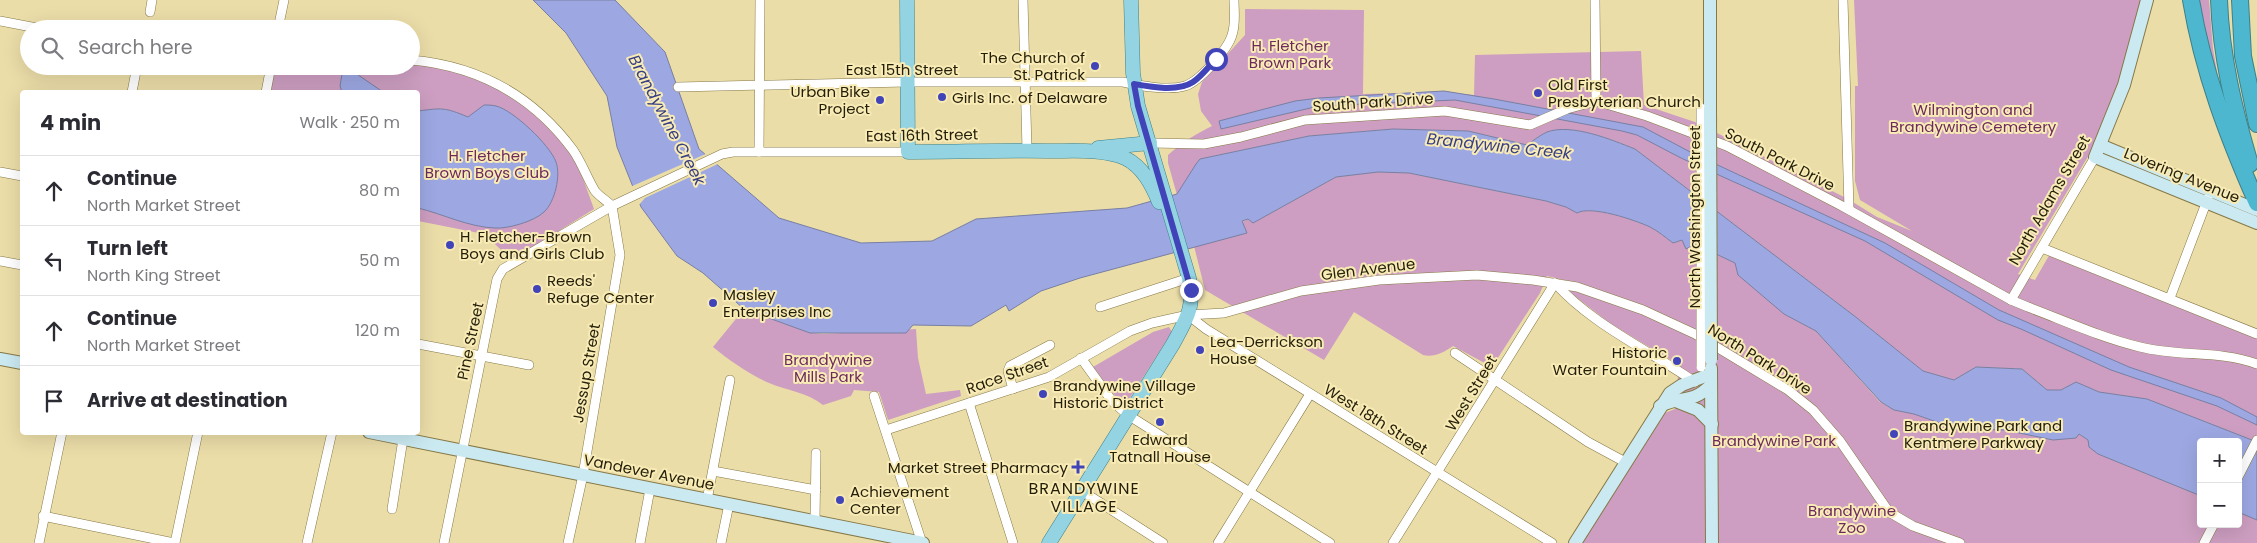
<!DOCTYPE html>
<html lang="en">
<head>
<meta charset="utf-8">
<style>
  :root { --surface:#fff; --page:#f7f7f7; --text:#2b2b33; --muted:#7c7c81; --line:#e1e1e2 }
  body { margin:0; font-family:Poppins,sans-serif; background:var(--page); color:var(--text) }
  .controls { position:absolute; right:15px; bottom:15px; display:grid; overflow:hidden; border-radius:5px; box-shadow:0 5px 20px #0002 }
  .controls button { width:45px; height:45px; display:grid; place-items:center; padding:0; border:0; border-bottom:1px solid var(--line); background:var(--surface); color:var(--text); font:25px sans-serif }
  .stop { position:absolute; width:15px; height:15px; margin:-11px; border:4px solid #4144b9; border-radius:50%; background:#fff }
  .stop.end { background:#4144b9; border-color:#fff; box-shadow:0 1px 5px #0008 }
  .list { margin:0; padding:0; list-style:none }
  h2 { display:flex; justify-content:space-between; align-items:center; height:65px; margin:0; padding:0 20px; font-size:21px }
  h2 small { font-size:16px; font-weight:400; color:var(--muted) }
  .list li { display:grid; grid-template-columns:32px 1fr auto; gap:15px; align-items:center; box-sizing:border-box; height:70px; padding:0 20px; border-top:1px solid var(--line) }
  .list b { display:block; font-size:19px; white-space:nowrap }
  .list p { margin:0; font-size:16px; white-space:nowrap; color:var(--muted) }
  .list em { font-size:16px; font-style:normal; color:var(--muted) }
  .icon { flex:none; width:28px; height:28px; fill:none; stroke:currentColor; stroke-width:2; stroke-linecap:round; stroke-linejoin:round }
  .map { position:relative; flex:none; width:2257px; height:543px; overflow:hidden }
  .search { position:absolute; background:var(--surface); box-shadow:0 5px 20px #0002; left:20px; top:20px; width:400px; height:55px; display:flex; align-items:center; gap:12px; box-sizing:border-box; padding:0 18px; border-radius:28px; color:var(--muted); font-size:19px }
  .panel { position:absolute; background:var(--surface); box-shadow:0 5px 20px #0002; left:20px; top:90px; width:400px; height:345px; border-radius:5px }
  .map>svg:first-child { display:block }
</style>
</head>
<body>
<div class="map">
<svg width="2257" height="543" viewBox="0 0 2257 543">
  <rect width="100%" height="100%" fill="#ebdda8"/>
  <g fill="#cd9ec1">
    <path d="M1854,0H2146L2108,123L2018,274L2035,280L2051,252L2257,334V442L2147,399L2099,392L2076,382L2061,390H2047L2022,369L1976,367L1954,380L1923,371L1857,318L1635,149C1612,140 1572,123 1547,132C1540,135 1533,141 1527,145L1468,131L1393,129L1309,136L1200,159L1177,195L1168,163V155C1181,143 1196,134 1212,126L1201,111L1198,94L1202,82L1245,35V9L1364,10L1363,94L1442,92L1474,95L1475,55L1641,51L1644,105L1695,122L1848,199L1877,217L1912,231L1860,200L1855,181V86H1858Z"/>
    <polygon points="2197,0 2209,0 2213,49 2222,102"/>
    <polygon points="411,63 448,66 513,93 544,120 577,162 594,209 512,260 484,234 418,221 418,92 270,92 276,66 411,66"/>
    <path d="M1378,172L1409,173L1546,201L1566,207L1577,213C1591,205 1635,220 1650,227C1658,231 1665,237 1673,243L1683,240L1695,244L1735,263L1784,314L1816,331L1880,402L1894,410L1914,414L1957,429L2005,430L2053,440L2079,434L2088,440L2098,454L2201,496V524H2238V512L2257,520V543H1581L1662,414L1675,409L1679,365L1611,324L1568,291V281L1547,276L1540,293L1492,367L1453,346C1445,352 1433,358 1423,355L1354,312L1324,360L1205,290L1194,246L1247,233L1242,222L1248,219L1253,223L1336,177Z"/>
    <path d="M744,309L811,333L824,334L916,329L918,358L926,394L960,390L961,396L888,420L879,392L854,390L851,396L823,405C807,392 788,391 769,383C749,374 730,361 713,347Z"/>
    <polygon points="1169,327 1172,332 1124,407 1093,367 1153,332"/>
  </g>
  <g fill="#9da8e3" stroke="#787fa2">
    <path d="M533,0H615L665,52L699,149L779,218L861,243L932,241L976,219L1127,208L1177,194L1196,164L1200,159L1309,136L1393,129L1468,131L1527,145C1533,141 1540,135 1547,132C1572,123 1612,140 1635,149L1857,318L1923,371L1954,380L1976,367L2022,369L2047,390H2061L2076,382L2099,392L2147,399L2257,442V520L2238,512V442H2201V496L2098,454L2089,447L2088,440L2079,434L2076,438L2053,440L2005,430L1957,429L1914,414L1894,410L1881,402L1816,331L1784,314L1738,275L1735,263L1695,244L1686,249L1682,240L1673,243C1665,237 1658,231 1650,227C1635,220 1591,205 1577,213L1566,207L1546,201L1409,173L1378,172L1336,177L1253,223L1248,219L1242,221L1247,233L1080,278L1041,291L1009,311L1006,305L971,326L913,325L906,333H810L744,309L703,273L677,256L641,207L617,147L607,96L566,33Z"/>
    <polygon points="351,70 383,92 342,92 340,86 342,74"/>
    <polygon points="1444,91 1494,99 1643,127 1694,154 1885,243 1999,310 2129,367 2221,398 2257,417 2257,425 2217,406 2111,370 2021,329 1998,320 1865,241 1681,158 1637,135 1622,131 1455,100 1319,106 1221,129 1219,121 1295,101 1319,98"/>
    <path d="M484,105C488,105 492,105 496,106C513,110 550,145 556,162C561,175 555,202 544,212C535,221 508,229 495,228C468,227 443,214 418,208V111C442,108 444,107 468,117Z"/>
  </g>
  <polygon fill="#ebdda8" points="708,153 720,163 645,198 638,206 630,187"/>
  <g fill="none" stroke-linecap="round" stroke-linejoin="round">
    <g stroke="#867947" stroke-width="10">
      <g id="street">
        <polyline points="1023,0 1027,150"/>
        <polyline points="1595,0 1596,101"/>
        <polyline points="1843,0 1849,209"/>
        <polyline points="150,12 152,0"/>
        <polyline points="0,21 42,29"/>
        <polyline points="278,29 284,0"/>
        <path d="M411,60C479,66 533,96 573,150C582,163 587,178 595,191C599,196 607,201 612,206"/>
        <path d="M678,87L906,82H1123C1142,86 1167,91 1185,86C1200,81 1228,49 1232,35C1236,24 1234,11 1234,0"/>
        <polyline points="132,92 137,66"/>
        <polyline points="266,92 271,66"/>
        <path d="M1150,143L1204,144L1241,137L1305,120L1445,111L1530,125L1567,109L1596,101L1647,116L1727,146L1842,206L2011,300L2028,307C2065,321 2102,338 2140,347C2179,357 2218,350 2257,364"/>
        <polyline points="759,152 760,0"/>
        <polyline points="0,172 22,176"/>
        <polyline points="2042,248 2257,334"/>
        <polyline points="0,261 22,265"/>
        <path d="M1555,283C1591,324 1650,351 1695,382"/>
        <polyline points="2170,298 2208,198"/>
        <polyline points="2011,300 2095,157"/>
        <polyline points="1100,307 1189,278"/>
        <polyline points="1188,315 1206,329 1552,543"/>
        <polyline points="418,344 529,365"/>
        <polyline points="1455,353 1588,442 1625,462"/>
        <polyline points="1081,358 1112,401 1128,415 1330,543"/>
        <polyline points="1013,389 1008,371 1010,366 1050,345"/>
        <polyline points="874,396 922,543"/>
        <polyline points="969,403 1013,543"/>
        <polyline points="886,430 1049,377 1130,331 1152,323 1188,315 1224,313 1301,291 1379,280 1477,275 1533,280 1577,287 1643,310 1695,334 1788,390 1813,410 1840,441 1889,512 1913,526 1960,543"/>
        <polyline points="713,471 816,490"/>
        <polyline points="2238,477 2257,440"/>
        <polyline points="1082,491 1163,543"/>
        <polyline points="707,500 730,380"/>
        <polyline points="392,509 403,439"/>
        <polyline points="43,516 174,543"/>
        <polyline points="815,521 816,453"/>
        <polyline points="39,543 62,432"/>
        <polyline points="175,543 198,432"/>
        <polyline points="307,543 332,432"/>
        <polyline points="444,543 497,279 503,269 612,206 722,154 733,152 908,152"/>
        <polyline points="568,543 583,475 620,255 612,206"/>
        <polyline points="640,543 650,489"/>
        <polyline points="721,543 729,504"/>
        <polyline points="1218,543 1310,394"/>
        <polyline points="1393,543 1555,283"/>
        <polyline points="2204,543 2214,524"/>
      </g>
    </g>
    <g stroke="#867947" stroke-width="14">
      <g id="secondary">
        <polyline points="1710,0 1710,108"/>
        <polyline points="2147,0 2124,85 2095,157 2257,223"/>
        <polyline points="2100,145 2257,210"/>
        <polyline points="0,359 22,363"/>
        <polyline points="1711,368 1712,543"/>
        <polyline points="1678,402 1698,410 1712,424"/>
        <path d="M1660,406C1682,395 1691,405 1711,385"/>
        <polyline points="369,432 923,543"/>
        <polyline points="1575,543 1670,393 1682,385 1711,374"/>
      </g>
    </g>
    <g stroke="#3e818a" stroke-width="15">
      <g id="primary">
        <path d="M907,0L908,152C956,152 1005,150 1053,151C1075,151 1104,149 1125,158C1143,167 1152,185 1159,202"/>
        <polyline points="1098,148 1150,143"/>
        <path d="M1049,543L1173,344C1187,318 1195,308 1189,278L1138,106L1133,73L1131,0"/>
      </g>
    </g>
    <g stroke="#3e818a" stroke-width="18">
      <g id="highway">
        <path d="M2191,0C2203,72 2228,137 2257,203"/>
        <path d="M2219,0C2221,56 2234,110 2250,164"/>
        <polyline points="2240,0 2243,56 2257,124"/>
      </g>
    </g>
    <use href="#street" stroke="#fff" stroke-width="9"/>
    <use href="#secondary" stroke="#cae9f1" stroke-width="12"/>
    <use href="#primary" stroke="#94d4e2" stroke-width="14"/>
    <use href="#highway" stroke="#4db7cf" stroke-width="16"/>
    <g stroke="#867947" stroke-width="10" stroke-linecap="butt">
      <polyline id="street-bridge" points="1701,367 1701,108"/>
    </g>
    <g stroke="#867947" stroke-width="14" stroke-linecap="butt">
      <polyline id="secondary-bridge" points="1710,108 1711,360"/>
    </g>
    <use href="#street-bridge" stroke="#fff" stroke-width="9"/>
    <use href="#secondary-bridge" stroke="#cae9f1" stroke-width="12"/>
  </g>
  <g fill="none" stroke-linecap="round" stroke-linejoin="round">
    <path stroke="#4144b9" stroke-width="6" d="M1191,290L1138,106L1134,84C1151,87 1178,92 1193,82C1202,76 1209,66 1216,59"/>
  </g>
  <g fill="#4144b9" stroke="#f8ebb5" stroke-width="2">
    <circle cx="1095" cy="66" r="5"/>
    <circle cx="1538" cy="93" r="5"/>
    <circle cx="942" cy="97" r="5"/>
    <circle cx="880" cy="100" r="5"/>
    <circle cx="450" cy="245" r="5"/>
    <circle cx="537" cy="289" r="5"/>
    <circle cx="713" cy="303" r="5"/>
    <circle cx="1200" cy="350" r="5"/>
    <circle cx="1677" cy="361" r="5"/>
    <circle cx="1043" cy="394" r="5"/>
    <circle cx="1160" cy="422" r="5"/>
    <circle cx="1894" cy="434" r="5"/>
    <path d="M1075.5 459.5h5v5h5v5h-5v5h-5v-5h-5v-5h5z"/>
    <circle cx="840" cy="500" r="5"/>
  </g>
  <g text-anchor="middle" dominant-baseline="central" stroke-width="4" stroke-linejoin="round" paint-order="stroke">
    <g font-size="15" fill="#6c2a5f" stroke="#f8ebb5">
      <text x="1290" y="45">H. Fletcher<tspan x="1290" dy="17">Brown Park</tspan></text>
      <text x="1973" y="109">Wilmington and<tspan x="1973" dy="17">Brandywine Cemetery</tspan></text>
      <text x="487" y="155">H. Fletcher<tspan x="487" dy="17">Brown Boys Club</tspan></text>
      <text x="828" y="359">Brandywine<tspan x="828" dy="17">Mills Park</tspan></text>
      <text x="1774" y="440">Brandywine Park</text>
      <text x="1852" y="510">Brandywine<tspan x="1852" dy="17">Zoo</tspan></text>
    </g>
    <g font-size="15" fill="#231e09" stroke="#f8ebb5" text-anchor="start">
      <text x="1085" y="57" text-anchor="end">The Church of<tspan x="1085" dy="17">St. Patrick</tspan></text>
      <text x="1548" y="84">Old First<tspan x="1548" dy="17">Presbyterian Church</tspan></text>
      <text x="870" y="91" text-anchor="end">Urban Bike<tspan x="870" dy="17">Project</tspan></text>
      <text x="952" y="97">Girls Inc. of Delaware</text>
      <text x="460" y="236">H. Fletcher-Brown<tspan x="460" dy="17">Boys and Girls Club</tspan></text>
      <text x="547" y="280">Reeds'<tspan x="547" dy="17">Refuge Center</tspan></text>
      <text x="723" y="294">Masley<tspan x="723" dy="17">Enterprises Inc</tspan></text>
      <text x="1210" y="341">Lea-Derrickson<tspan x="1210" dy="17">House</tspan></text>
      <text x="1667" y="352" text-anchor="end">Historic<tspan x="1667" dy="17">Water Fountain</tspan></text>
      <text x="1053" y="385">Brandywine Village<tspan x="1053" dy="17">Historic District</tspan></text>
      <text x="1904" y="425">Brandywine Park and<tspan x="1904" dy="17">Kentmere Parkway</tspan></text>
      <text x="1160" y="439" text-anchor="middle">Edward<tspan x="1160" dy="17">Tatnall House</tspan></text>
      <text x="1068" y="467" text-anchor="end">Market Street Pharmacy</text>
      <text x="850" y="491">Achievement<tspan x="850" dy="17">Center</tspan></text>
    </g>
    <g font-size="15" fill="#231e09" stroke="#f8ebb5">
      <text x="902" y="69">East 15th Street</text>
      <text transform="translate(1373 102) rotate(-4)">South Park Drive</text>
      <text transform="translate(922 135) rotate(-1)">East 16th Street</text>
      <text transform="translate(1780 159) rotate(27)">South Park Drive</text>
      <text transform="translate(2182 175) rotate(22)">Lovering Avenue</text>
      <text transform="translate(2049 200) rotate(-60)">North Adams Street</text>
      <text transform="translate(1694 217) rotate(-90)">North Washington Street</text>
      <text transform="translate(1368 269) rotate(-7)">Glen Avenue</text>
      <text transform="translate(470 341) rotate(-78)">Pine Street</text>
      <text transform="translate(1760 359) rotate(32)">North Park Drive</text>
      <text transform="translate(586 373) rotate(-80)">Jessup Street</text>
      <text transform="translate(1007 375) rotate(-19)">Race Street</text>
      <text transform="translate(1471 393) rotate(-59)">West Street</text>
      <text transform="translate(1376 419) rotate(32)">West 18th Street</text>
      <text transform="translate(649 472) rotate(11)">Vandever Avenue</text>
    </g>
    <g font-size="16" font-style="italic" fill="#373e84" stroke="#f8ebb5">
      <text transform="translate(667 120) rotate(62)">Brandywine Creek</text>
      <text transform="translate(1499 146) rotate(6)">Brandywine Creek</text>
    </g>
    <g font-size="16" letter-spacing="1" fill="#231e09" stroke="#f8ebb5">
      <text x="1084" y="488">BRANDYWINE<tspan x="1084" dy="18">VILLAGE</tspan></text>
    </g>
  </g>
</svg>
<div class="controls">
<button>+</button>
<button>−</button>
</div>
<div class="stop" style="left:1216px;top:59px"></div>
<div class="stop end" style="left:1191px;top:290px"></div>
<div class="search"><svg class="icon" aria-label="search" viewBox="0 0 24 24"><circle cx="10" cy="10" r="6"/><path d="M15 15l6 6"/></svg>Search here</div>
<section class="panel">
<h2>4 min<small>Walk · 250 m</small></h2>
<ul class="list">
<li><svg class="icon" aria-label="ahead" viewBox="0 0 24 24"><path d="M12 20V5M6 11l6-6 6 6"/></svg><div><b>Continue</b><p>North Market Street</p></div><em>80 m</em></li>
<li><svg class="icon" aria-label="left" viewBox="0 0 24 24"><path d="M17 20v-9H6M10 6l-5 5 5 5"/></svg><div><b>Turn left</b><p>North King Street</p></div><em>50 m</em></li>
<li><svg class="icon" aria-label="ahead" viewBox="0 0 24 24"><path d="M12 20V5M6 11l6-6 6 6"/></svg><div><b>Continue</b><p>North Market Street</p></div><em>120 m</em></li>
<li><svg class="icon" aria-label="arrive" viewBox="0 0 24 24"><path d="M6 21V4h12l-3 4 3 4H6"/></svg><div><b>Arrive at destination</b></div></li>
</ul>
</section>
</div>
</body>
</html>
